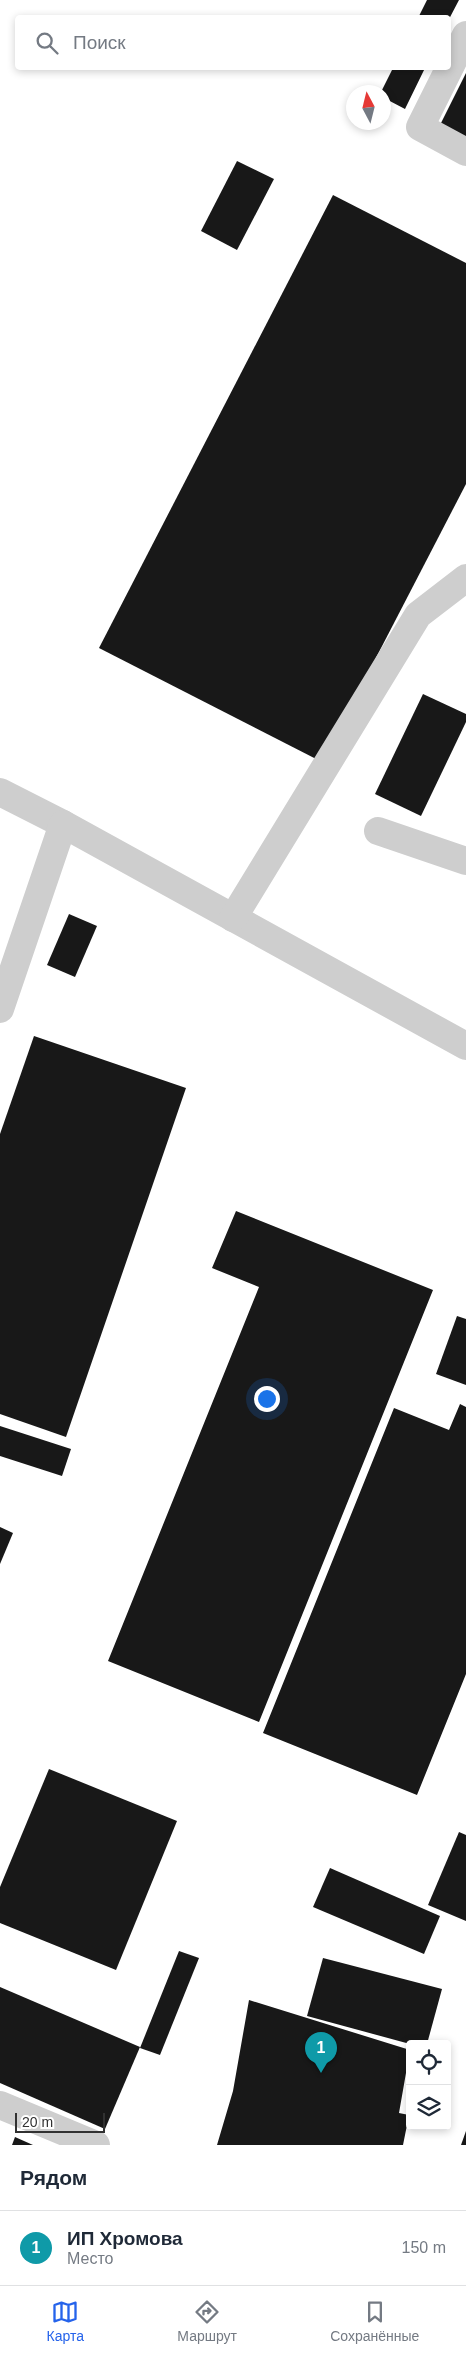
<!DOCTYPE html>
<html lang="ru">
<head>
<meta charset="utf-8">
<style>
  :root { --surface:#fff; --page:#f2f2f3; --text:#1f2937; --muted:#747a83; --line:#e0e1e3; --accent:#2563eb }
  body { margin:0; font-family:Arial,sans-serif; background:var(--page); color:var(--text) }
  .controls { position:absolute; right:15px; bottom:15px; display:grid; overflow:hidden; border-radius:5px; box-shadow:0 2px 8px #0003 }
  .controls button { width:45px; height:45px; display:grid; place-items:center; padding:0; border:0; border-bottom:1px solid var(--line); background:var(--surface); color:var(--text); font:25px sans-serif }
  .compass { position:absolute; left:346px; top:85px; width:45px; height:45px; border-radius:50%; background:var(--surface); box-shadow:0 2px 8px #0003; rotate:353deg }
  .scale { position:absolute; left:15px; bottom:12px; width:90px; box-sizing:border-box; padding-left:5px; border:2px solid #313131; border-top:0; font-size:14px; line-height:18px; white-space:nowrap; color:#313131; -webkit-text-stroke:4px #fff; paint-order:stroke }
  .you { position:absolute; left:266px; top:1398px; width:18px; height:18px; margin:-12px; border:4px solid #fff; border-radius:50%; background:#1a73e8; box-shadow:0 0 0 8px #1a73e833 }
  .badge { display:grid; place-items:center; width:32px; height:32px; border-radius:50%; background:var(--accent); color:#fff; font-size:16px; font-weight:700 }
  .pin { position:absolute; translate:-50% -41px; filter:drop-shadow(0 1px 2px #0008) }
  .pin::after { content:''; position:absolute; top:26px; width:18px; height:15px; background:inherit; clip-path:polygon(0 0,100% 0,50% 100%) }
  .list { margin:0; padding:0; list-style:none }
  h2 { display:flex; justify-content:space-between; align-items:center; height:65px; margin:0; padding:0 20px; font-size:21px }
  h2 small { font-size:16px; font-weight:400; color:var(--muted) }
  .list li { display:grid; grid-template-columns:32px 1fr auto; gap:15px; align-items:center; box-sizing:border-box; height:75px; padding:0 20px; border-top:1px solid var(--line) }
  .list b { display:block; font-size:19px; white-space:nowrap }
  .list p { margin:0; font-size:16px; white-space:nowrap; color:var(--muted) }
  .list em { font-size:16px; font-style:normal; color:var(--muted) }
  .icon { flex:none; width:28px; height:28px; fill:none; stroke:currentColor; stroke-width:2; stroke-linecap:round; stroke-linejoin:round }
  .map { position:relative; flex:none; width:466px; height:2145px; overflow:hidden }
  .search { position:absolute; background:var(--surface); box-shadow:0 2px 8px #0003; left:15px; right:15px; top:15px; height:55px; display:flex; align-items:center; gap:12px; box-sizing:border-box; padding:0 18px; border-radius:5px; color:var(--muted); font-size:19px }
  .sheet { height:140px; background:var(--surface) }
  nav { display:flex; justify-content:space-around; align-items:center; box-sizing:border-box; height:70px; border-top:1px solid var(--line); background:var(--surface); font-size:14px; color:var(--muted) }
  nav a { display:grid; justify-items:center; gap:2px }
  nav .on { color:var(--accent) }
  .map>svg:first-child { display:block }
</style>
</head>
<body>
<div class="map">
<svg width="466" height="2145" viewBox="0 0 466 2145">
  <rect width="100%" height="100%" fill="#fff"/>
  <g fill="#181818">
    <polygon points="427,0 459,0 448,21 448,18 418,18"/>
    <polygon points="393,68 425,68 405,109 384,98 384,92 381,92"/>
    <polygon points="466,73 466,138 440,125"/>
    <polygon points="237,161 274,179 237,250 201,231"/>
    <polygon points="333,195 466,263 466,484 322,762 99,648"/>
    <polygon points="423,694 466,714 466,722 421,816 375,794"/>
    <polygon points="69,914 97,926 75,977 47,965"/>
    <polygon points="34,1036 186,1088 66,1437 0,1414 0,1134"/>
    <polygon points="236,1211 433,1290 259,1722 108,1661 259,1287 212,1268"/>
    <polygon points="457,1316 466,1319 466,1385 436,1374"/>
    <polygon points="460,1404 466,1407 466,1674 417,1795 263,1733 394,1408 449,1430"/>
    <polygon points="0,1426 71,1449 62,1476 0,1456"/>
    <polygon points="0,1527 13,1533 0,1564"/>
    <polygon points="49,1769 177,1821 116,1970 0,1923 0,1887"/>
    <polygon points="459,1832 466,1835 466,1921 428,1905"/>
    <polygon points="330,1868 440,1916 424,1954 313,1907"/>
    <polygon points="179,1951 199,1958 160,2055 140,2048"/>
    <polygon points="323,1958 442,1989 427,2044 410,2044 307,2016"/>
    <polygon points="0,1987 140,2047 105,2129 0,2083"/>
    <polygon points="249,2000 410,2050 399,2113 409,2115 403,2145 217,2145 233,2091"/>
    <polygon points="466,2131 466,2145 461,2145"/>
    <polygon points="15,2137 33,2145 12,2145"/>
  </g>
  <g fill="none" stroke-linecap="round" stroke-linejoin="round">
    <g stroke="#cecece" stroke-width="28">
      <polyline points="466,35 420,127 466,152"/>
      <polyline points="0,792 63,824 466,1046"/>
      <polyline points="378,831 466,861"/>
      <polyline points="233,918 418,615 466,578"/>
      <polyline points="0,1009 63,824"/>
      <polyline points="0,2105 96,2145"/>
    </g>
  </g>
</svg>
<div class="controls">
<button><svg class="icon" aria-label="locate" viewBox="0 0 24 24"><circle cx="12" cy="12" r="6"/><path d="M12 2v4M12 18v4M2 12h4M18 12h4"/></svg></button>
<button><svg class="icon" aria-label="layers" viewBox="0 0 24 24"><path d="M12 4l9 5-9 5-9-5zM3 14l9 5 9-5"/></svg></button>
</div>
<svg class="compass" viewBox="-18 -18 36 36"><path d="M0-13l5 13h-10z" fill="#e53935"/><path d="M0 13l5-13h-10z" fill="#747a83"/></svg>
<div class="scale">20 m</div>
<div class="you"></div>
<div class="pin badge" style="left:321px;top:2073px;background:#0f9aa8">1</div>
<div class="search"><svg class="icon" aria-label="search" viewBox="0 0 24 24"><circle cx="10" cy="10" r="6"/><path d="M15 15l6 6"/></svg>Поиск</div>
</div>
<section class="sheet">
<h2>Рядом<small></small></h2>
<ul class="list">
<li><span class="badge" style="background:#0f9aa8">1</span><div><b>ИП Хромова</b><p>Место</p></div><em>150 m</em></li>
</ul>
</section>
<nav>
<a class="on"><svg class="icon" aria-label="map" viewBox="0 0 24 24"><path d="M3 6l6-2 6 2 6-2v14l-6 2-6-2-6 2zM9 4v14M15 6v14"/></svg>Карта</a>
<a><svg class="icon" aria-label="directions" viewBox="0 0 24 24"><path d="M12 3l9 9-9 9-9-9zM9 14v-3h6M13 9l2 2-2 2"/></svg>Маршрут</a>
<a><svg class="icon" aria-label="saved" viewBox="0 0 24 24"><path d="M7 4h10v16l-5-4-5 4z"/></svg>Сохранённые</a>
</nav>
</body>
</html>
